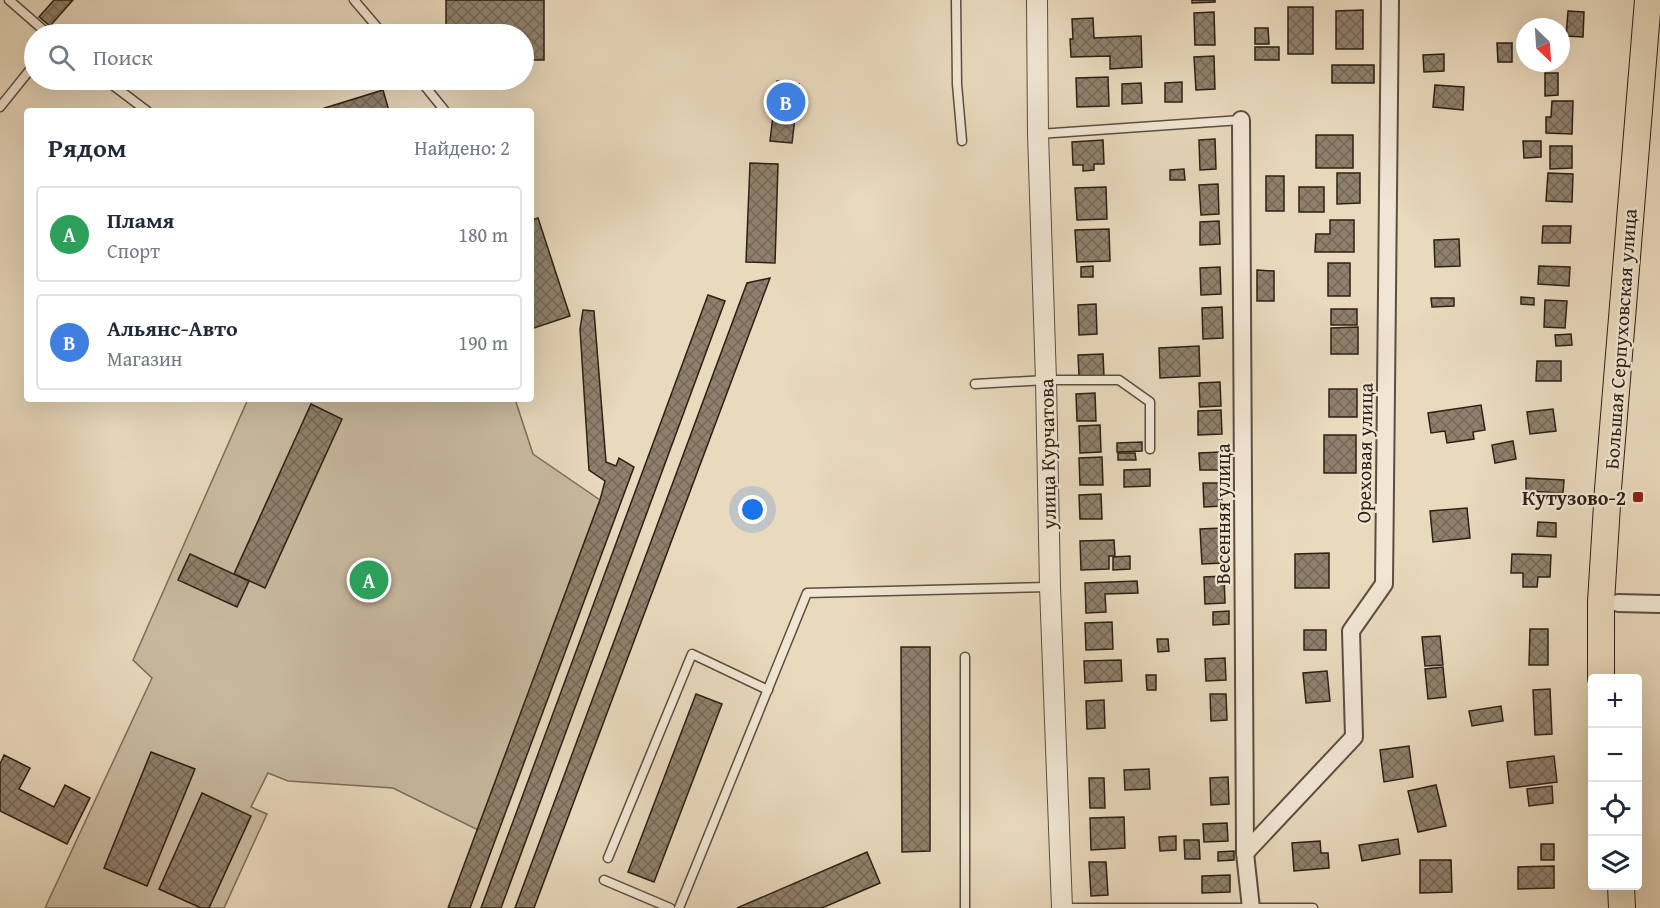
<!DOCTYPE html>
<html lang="ru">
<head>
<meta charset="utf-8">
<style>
  :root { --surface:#fff; --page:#f6f6f7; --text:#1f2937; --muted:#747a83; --line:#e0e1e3; --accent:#2563eb }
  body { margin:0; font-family:"Gentium Book Plus",serif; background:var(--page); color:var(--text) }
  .controls { position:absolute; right:18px; bottom:18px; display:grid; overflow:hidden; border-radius:6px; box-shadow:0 6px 24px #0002 }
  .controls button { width:54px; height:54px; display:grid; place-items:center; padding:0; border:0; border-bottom:2px solid var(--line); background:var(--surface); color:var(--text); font:30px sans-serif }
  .compass { position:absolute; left:1516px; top:18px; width:54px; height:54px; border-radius:50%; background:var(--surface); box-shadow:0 6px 24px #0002; rotate:155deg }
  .you { position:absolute; left:753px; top:510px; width:21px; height:21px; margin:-15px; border:4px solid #fff; border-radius:50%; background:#1a73e8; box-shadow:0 0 0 9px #1a73e833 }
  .badge { display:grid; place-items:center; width:39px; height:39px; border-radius:50%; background:var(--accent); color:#fff; font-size:20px; font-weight:700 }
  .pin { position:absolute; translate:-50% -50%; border:3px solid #fff; box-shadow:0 2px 6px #0006 }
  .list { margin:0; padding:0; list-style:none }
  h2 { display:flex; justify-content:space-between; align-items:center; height:78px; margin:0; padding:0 24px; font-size:26px }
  h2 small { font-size:20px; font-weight:400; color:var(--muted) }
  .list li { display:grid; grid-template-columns:39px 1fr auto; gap:18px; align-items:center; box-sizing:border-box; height:96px; margin:0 12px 12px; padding:0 12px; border:2px solid var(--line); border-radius:6px }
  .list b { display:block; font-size:22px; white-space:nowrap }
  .list p { margin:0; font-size:20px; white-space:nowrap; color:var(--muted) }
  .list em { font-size:20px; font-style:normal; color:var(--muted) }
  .icon { flex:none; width:33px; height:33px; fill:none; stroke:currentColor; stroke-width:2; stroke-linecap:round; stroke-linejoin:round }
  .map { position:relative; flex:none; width:1660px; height:908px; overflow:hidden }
  .search { position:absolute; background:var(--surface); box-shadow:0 6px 24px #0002; left:24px; top:24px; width:510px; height:66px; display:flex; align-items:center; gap:15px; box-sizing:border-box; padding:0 21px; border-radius:33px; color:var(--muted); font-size:22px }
  .panel { position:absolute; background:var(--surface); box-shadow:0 6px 24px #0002; left:24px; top:108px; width:510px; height:294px; border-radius:6px }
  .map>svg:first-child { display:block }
</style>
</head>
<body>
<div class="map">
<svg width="1660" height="908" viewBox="0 0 1660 908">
  <defs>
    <pattern id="building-cross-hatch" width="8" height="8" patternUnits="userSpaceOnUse" patternTransform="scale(1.5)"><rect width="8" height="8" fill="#8f806c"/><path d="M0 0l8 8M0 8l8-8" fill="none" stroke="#756858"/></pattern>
  </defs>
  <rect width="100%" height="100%" fill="#e9d9bd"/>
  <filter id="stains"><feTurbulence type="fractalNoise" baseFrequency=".00333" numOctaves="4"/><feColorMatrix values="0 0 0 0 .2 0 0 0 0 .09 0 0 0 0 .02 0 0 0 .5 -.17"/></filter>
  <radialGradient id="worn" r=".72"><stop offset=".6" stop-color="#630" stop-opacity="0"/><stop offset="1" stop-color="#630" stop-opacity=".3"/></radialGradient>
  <polygon fill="#c9baa0" stroke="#7b6d5a" stroke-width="1.5" points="248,399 515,399 533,454 600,500 478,830 393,788 288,781 268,773 251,807 267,814 224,908 45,908 152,678 133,660"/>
  <g fill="url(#building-cross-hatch)" stroke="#2d2015" stroke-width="1.5">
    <polygon points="54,0 73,0 50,26 39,17"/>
    <polygon points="446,0 544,0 544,60 524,60 524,34 446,34"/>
    <polygon points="1192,0 1215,0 1215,2 1192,3"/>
    <rect x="1288" y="7" width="25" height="47"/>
    <polygon points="1363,10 1363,49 1336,49 1336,11"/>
    <polygon points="1568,11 1584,12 1583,37 1566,36"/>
    <polygon points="1214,12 1215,45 1195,45 1194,13"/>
    <polygon points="1093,18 1094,38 1141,36 1142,67 1110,69 1110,56 1071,57 1070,39 1073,39 1072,19"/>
    <polygon points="1255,28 1268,28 1269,44 1255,44"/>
    <polygon points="1497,43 1512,43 1512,62 1498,62"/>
    <rect x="1255" y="47" width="24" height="13"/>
    <polygon points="1444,54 1444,71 1424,72 1423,55"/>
    <polygon points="1214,56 1215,89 1196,90 1194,57"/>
    <rect x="1332" y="65" width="42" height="18"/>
    <polygon points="1545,73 1558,73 1558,95 1545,96"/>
    <polygon points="1108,77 1109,106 1077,107 1076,78"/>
    <polygon points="777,81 799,84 792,143 770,141"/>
    <polygon points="1182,82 1182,102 1165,102 1165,83"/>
    <polygon points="1141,83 1142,103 1122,104 1122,84"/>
    <polygon points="1435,85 1464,87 1463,110 1433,107"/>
    <polygon points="383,90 389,111 315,111"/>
    <polygon points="1552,101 1573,101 1572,134 1546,133 1546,117 1551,117"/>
    <rect x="1316" y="135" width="37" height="33"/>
    <polygon points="1215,139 1216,169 1200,170 1199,140"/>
    <polygon points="1103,140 1104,164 1094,164 1094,170 1083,171 1083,165 1073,165 1072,142"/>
    <polygon points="1523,141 1541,141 1541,157 1524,158"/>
    <polygon points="1550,146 1572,146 1572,168 1550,169"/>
    <polygon points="750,163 778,164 775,263 746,262"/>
    <polygon points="1184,169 1185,180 1170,180 1170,170"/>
    <polygon points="1337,173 1360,173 1360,203 1337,204"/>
    <polygon points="1548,173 1573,174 1572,202 1546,201"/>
    <rect x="1266" y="176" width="18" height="35"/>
    <polygon points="1218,184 1219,214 1201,215 1199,185"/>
    <polygon points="1106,187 1107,219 1077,220 1075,188"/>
    <rect x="1299" y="187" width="25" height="25"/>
    <polygon points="538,218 570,316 531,329 531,220"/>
    <polygon points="1330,220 1354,220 1354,252 1315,252 1316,234 1330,234"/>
    <polygon points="1219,221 1220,244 1200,245 1200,222"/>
    <polygon points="1543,226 1571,226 1570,243 1542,243"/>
    <polygon points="1109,229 1110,261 1077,262 1075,230"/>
    <polygon points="1459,239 1460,266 1435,267 1434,240"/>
    <rect x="1328" y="263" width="22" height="33"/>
    <polygon points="1093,266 1093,277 1081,277 1081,267"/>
    <polygon points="1539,266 1570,267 1569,286 1538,284"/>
    <polygon points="1220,267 1221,294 1201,295 1200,268"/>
    <polygon points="1257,270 1274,271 1274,301 1257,301"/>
    <polygon points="770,278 534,908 515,908 747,283"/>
    <polygon points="708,295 725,301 501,908 481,908"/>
    <polygon points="1521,297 1534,298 1534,305 1521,304"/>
    <polygon points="1431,298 1454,298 1454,306 1432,307"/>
    <polygon points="1545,300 1567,301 1565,328 1544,327"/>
    <polygon points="1096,304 1097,334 1079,335 1078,305"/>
    <polygon points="1222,307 1223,338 1203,339 1202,308"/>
    <rect x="1331" y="309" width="26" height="16"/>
    <polygon points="583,310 594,311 606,462 616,466 619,458 634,467 470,908 448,908 600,500 605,481 589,470 580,329"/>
    <polygon points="1358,327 1358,354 1331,354 1331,328"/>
    <polygon points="1571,334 1572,345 1556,346 1555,335"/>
    <polygon points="1199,346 1200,376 1160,378 1159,348"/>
    <polygon points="1103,354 1104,376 1079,376 1078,355"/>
    <polygon points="1537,361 1561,361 1561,381 1536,381"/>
    <polygon points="1220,382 1221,406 1200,407 1199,383"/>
    <rect x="1329" y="389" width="28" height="28"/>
    <polygon points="1095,393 1096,421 1077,421 1076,394"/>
    <polygon points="311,404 342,419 265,588 234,574"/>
    <polygon points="1481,405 1485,430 1473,432 1474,439 1447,443 1445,431 1431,433 1428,413"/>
    <polygon points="1553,409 1556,431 1530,434 1527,412"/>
    <polygon points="1221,410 1222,434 1198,435 1198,411"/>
    <polygon points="1100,425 1101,452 1080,453 1079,426"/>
    <rect x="1324" y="435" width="32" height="38"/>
    <polygon points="1513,441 1516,459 1495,463 1492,445"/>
    <polygon points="1142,442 1142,451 1117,452 1117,443"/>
    <polygon points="1221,452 1222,470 1200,470 1199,453"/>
    <polygon points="1118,453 1135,453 1136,460 1118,460"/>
    <polygon points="1102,457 1103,485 1080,485 1079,458"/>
    <polygon points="1150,469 1150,486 1124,487 1124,470"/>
    <polygon points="1526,478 1564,480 1563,493 1526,491"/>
    <polygon points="1203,483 1221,483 1222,506 1204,507"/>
    <polygon points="1101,494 1102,519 1080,519 1079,495"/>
    <polygon points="1467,508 1470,538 1433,542 1430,511"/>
    <polygon points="1538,522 1556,523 1556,537 1537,536"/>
    <polygon points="1222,528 1223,563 1202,564 1200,529"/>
    <polygon points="1114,540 1115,556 1109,556 1109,569 1081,570 1080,541"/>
    <polygon points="1329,553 1329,588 1295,588 1295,554"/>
    <polygon points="190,554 249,581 237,607 178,580"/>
    <polygon points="1512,554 1551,555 1550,577 1538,577 1537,587 1523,587 1523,573 1511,573"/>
    <polygon points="1130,556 1130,569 1113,570 1113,557"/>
    <polygon points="1224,576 1225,603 1205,604 1204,577"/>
    <polygon points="1137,581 1138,593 1105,594 1106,612 1086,613 1085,583"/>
    <polygon points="1229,611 1229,624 1213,625 1213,612"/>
    <polygon points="1112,622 1113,649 1086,650 1085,623"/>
    <polygon points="1530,629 1548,629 1548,665 1529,665"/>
    <rect x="1304" y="630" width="22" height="20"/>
    <polygon points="1440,636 1443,665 1425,666 1422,637"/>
    <polygon points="1157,639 1168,639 1169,651 1158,652"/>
    <polygon points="901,647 930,647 930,851 902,852"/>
    <polygon points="1225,658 1226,680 1206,681 1205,659"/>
    <polygon points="1121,660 1122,681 1085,683 1084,661"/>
    <polygon points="1443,667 1446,697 1428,699 1425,669"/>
    <polygon points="1327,671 1330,701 1306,703 1303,673"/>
    <polygon points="1146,675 1156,675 1156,690 1147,690"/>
    <polygon points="1550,689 1552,734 1535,735 1533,690"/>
    <polygon points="696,694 722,704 654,882 628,872"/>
    <polygon points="1210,694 1226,694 1227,720 1211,721"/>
    <polygon points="1104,700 1105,728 1087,729 1086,701"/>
    <polygon points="1501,706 1503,721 1472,726 1469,711"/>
    <polygon points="1409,746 1413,777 1384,782 1380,750"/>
    <polygon points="151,752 195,769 147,886 104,868"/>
    <polygon points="4,755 30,768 19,789 54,807 65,785 90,798 67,844 0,811 0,764"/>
    <polygon points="1554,756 1557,782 1510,788 1507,762"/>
    <polygon points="1149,769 1150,789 1125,790 1124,770"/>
    <polygon points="1228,777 1229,804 1211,805 1210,778"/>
    <polygon points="1089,778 1104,778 1105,808 1090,808"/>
    <polygon points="1436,785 1446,826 1418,832 1408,791"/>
    <polygon points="1552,786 1553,803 1529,806 1527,789"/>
    <polygon points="202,793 251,816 209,908 201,908 159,889"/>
    <polygon points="1124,817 1125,848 1091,850 1090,818"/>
    <polygon points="1227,823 1228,841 1204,842 1203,824"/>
    <polygon points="1176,836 1176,850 1160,851 1159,837"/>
    <polygon points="1398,839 1400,854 1362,861 1359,845"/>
    <polygon points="1184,840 1199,840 1200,859 1185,859"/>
    <polygon points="1320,841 1321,853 1328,853 1329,868 1294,871 1292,843"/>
    <rect x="1541" y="844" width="13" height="16"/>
    <polygon points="1234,851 1234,860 1218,861 1218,852"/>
    <polygon points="867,852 880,883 822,908 737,908"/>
    <polygon points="1420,860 1451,860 1452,892 1420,893"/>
    <polygon points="1089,862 1106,862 1108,895 1091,896"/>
    <polygon points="1554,866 1554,888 1518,889 1518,867"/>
    <polygon points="1230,875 1230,892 1202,893 1202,876"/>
  </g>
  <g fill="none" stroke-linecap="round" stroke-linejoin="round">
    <g stroke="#5c4e3f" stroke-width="11">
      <g id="service">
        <polyline points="9,0 48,34"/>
        <polyline points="354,0 383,34"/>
        <polyline points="956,0 957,84 962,141"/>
        <polyline points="106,80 147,111"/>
        <polyline points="420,80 445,111"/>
        <polyline points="0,107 33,66"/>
        <polyline points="1039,134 1241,120"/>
        <polyline points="975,384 1046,380 1119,380 1150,402 1150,449"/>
        <polyline points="965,657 965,908"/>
        <polyline points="608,858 692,654 768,690"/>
        <polyline points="604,880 670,908"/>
        <polyline points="679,908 807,593 1049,587"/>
        <polyline points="1065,908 1313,908"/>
      </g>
    </g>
    <g stroke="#5c4e3f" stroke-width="20">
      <g id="minor">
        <polyline points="1241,120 1245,853 1251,908"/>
        <polyline points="1618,603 1660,604"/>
        <polyline points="1245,853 1354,737 1351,631 1384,584 1390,0"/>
      </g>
    </g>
    <g stroke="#5c4e3f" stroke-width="22">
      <polyline id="tertiary" points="1037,0 1038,134 1046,380 1050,587 1062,908"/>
    </g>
    <g stroke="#2d2015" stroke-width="28">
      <g id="primary">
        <polyline points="1601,678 1601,602 1608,489 1648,0"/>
        <polyline points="1621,886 1622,908"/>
      </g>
    </g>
    <use href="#service" stroke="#f1e6d4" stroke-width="8"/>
    <use href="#minor" stroke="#f1e6d4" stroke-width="16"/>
    <use href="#tertiary" stroke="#f1e6d4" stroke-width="20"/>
    <use href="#primary" stroke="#e9d9bd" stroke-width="26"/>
  </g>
  <rect fill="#8f2418" stroke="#f1e6d4" stroke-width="2" x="1632" y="491" width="12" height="12" rx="3"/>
  <g text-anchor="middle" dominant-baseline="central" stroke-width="4.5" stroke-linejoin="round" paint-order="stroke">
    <g font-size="20" fill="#2d2015" stroke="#f1e6d4">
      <text transform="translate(1620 339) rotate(-86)">Большая Серпуховская улица</text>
      <text transform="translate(1364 453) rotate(-89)">Ореховая улица</text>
      <text transform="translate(1047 454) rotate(-91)">улица Курчатова</text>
      <text transform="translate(1222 514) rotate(-90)">Весенняя улица</text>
    </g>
    <g font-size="20" font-weight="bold" fill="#2d2015" stroke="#f1e6d4" text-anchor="end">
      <text x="1626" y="497">Кутузово-2</text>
    </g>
  </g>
  <rect width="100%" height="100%" filter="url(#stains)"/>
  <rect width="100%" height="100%" fill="url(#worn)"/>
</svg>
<div class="controls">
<button>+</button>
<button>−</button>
<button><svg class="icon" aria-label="locate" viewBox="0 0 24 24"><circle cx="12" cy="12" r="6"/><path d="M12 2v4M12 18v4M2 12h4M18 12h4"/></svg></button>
<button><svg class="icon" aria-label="layers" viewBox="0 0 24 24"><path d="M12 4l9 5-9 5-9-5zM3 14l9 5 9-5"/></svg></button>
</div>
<svg class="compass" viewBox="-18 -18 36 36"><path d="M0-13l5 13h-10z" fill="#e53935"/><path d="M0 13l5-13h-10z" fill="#747a83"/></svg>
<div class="you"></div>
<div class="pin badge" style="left:369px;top:580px;background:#2e9e5b">A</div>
<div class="pin badge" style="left:786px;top:102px;background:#3f7fe0">B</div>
<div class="search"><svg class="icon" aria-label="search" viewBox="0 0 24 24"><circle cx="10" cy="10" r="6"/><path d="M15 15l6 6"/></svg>Поиск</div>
<section class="panel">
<h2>Рядом<small>Найдено: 2</small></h2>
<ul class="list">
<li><span class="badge" style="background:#2e9e5b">A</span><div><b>Пламя</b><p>Спорт</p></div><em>180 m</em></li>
<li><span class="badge" style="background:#3f7fe0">B</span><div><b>Альянс-Авто</b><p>Магазин</p></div><em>190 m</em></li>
</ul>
</section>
</div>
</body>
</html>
